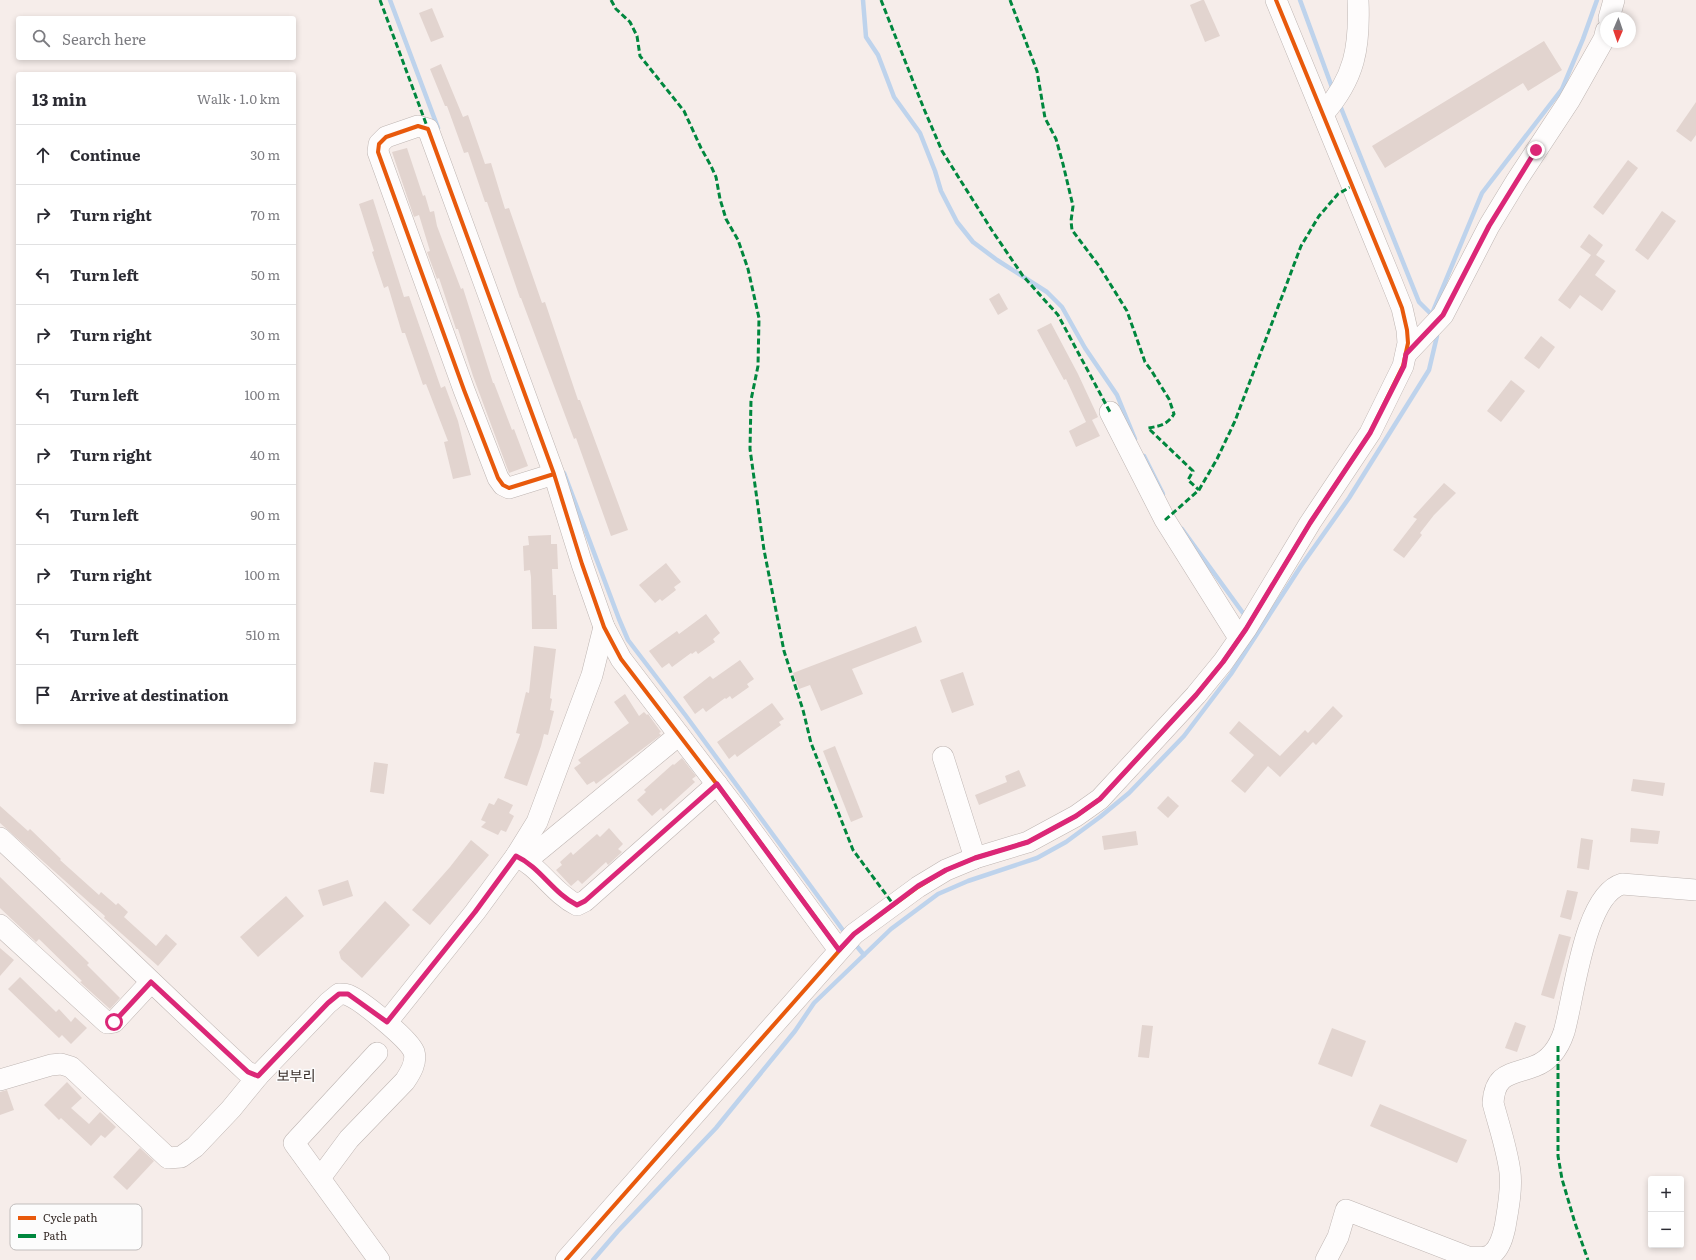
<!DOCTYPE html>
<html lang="en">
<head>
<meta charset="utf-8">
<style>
  :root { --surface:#fff; --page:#f7f7f7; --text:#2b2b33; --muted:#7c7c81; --line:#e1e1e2 }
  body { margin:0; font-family:Literata,"Noto Sans KR",serif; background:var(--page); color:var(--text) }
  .controls { position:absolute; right:12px; bottom:12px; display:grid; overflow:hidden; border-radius:4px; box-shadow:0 2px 6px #0003 }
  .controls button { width:36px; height:36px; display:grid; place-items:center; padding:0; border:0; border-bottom:1px solid var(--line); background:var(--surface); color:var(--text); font:20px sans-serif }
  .compass { position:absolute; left:1600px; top:12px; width:36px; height:36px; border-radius:50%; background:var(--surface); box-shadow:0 2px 6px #0003; rotate:182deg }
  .stop { position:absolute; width:12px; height:12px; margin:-9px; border:3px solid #db2777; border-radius:50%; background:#fff }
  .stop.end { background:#db2777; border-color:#fff; box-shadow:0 1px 4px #0008 }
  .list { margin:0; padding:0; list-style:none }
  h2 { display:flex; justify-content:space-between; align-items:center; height:52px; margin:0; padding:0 16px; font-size:17px }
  h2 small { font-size:13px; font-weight:400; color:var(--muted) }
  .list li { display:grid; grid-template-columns:26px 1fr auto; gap:12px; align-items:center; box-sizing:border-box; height:60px; padding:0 16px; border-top:1px solid var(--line) }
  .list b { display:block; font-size:15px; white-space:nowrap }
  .list em { font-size:13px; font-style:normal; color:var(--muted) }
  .icon { flex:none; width:22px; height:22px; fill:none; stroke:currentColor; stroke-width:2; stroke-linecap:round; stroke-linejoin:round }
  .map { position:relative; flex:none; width:1696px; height:1260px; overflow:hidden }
  .search { position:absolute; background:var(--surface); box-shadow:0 2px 6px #0003; left:16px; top:16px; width:280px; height:44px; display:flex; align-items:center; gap:10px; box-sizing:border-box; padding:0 14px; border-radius:4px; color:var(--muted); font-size:15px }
  .panel { position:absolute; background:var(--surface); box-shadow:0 2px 6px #0003; left:16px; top:72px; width:280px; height:652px; border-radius:4px }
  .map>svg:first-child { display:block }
</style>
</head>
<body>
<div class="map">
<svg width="1696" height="1260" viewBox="0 0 1696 1260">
  <rect width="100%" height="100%" fill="#f6edea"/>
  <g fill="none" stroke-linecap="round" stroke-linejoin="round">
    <g stroke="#bed3ec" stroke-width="4.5">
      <polyline points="390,0 438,128"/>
      <polyline points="863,0 866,37 878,55 894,97 920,133 935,171 941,191 957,222 973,242 997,260 1047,292 1062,307 1085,348 1117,395 1135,439"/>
      <polyline points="1300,0 1333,90"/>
      <polyline points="1339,103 1419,302 1431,314"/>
      <polyline points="1431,316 1482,193 1562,89 1583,39 1597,0"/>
      <polyline points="1144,456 1163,494"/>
      <polyline points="564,473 619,619 628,640 686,716 845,933"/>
      <polyline points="1182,529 1243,613"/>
      <polyline points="855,944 864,955"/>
      <polyline points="593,1260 618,1231 716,1128 795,1031 814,1003 891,929 938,894 968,881 1037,858 1066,842 1100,817 1129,793 1184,736 1231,674 1301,566 1349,498 1429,370 1437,336 1436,330"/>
    </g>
  </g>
  <g fill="#e2d4cf">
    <polygon points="1202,0 1204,0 1220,36 1205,42 1190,5"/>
    <polygon points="432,8 444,37 431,42 419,13"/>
    <polygon points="1544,41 1562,70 1528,91 1523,83 1385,168 1372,146"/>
    <polygon points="441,64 463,117 468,115 485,164 491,163 505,209 509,208 542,303 545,302 578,400 580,400 628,530 611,536 576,438 574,439 521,298 520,298 487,202 485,202 468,152 464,153 447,106 445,106 430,69"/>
    <polygon points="1696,102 1696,135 1691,142 1676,131"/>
    <polygon points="407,148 423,196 425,195 430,212 434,211 437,226 461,289 463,288 493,383 494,383 512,430 514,429 528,466 509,473 473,376 458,329 456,329 439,278 437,279 427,252 430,251 419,215 414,217 392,152"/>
    <polygon points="1628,160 1638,168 1603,215 1593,207"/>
    <polygon points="373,199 404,297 409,296 441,388 445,386 458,421 471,475 453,479 444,442 448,441 426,384 423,385 405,333 402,333 388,286 384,288 372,252 374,251 359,204"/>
    <polygon points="1662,211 1676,221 1648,260 1635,250"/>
    <polygon points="1589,234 1603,245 1596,255 1605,261 1595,275 1616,291 1602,311 1580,295 1570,309 1558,300 1591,255 1580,247"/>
    <polygon points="999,293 1008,309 998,315 989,299"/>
    <polygon points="1051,323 1078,374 1098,417 1092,420 1100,436 1076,447 1069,431 1086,422 1066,379 1064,380 1037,330"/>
    <polygon points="1541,336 1555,347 1539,369 1524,358"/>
    <polygon points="1511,380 1525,391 1501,422 1487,411"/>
    <polygon points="1444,483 1456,493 1434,515 1420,533 1422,535 1404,558 1393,550 1417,519 1413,517"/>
    <polygon points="551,535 551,544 557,544 558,569 552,569 553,595 556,595 557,629 532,629 531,577 530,570 524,571 523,546 529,545 528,536"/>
    <polygon points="666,563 681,582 674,587 676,590 662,601 660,599 655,603 639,585"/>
    <polygon points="706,614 720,633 713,639 715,642 698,654 696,651 692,654 691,653 672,667 669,663 662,668 649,651 677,631 679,634"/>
    <polygon points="916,626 922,642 852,669 863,694 821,711 810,685 799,689 793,673"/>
    <polygon points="534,646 556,649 550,698 552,699 550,710 554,711 548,735 544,734 541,746 527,786 504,778 520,734 516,733 526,692 529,693"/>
    <polygon points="740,660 754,679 747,684 749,687 732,699 730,696 726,699 725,698 706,712 703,708 695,714 683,697 710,676 713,679"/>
    <polygon points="963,672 974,705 952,713 940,680"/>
    <polygon points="625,694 639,716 644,712 647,715 648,714 661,732 659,733 661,735 596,784 594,781 587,785 574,768 581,763 578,760 629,723 614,702"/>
    <polygon points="772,703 784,719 779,722 781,725 737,757 735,754 729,759 717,742"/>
    <polygon points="1333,706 1343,716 1316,745 1313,742 1280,777 1268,766 1245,793 1231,781 1254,755 1229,733 1239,721 1280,756 1305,730 1308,733"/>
    <polygon points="835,746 863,817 851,822 823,751"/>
    <polygon points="682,758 696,776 692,779 695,782 663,811 661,808 652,816 637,800 646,792 644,790 673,764 674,765"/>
    <polygon points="374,762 388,764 384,794 370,792"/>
    <polygon points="1019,770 1026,786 979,805 975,795 1007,782 1005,776"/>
    <polygon points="1633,779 1665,783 1663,796 1631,791"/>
    <polygon points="1168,796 1179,806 1168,818 1157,808"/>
    <polygon points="498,798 513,805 509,813 514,816 506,832 501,830 498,835 481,827 486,822 481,820 489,803 494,805"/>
    <polygon points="0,806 28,831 30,829 61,859 60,860 99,895 101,892 116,905 118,903 128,912 124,917 156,946 166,934 177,944 158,966 104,918 105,916 91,904 0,823"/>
    <polygon points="609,828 623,844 618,849 622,852 608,865 606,862 582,884 578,880 571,886 556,870 562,865 560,862 571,852 573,855 597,834 600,837"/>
    <polygon points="1631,828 1660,831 1658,844 1630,842"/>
    <polygon points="1136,831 1138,845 1104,850 1102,836"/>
    <polygon points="1581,838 1593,840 1589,870 1577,868"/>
    <polygon points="471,840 489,855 430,925 412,910 450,867"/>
    <polygon points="0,877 89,963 87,965 120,998 110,1009 80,982 82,981 39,939 36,942 0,908"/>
    <polygon points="348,880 353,896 323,906 318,890"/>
    <polygon points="1567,890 1578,892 1571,920 1560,917"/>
    <polygon points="286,896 304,916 258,957 240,937"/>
    <polygon points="385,901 410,925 362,978 341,959 339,952"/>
    <polygon points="1559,934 1571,937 1554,999 1541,995"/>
    <polygon points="0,948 14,960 0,976"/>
    <polygon points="20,977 56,1012 59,1009 71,1022 75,1017 87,1028 71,1044 62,1035 59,1038 8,989"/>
    <polygon points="1515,1022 1526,1026 1517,1052 1505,1048"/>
    <polygon points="1142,1025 1153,1026 1149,1058 1138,1057"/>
    <polygon points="1332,1028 1366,1041 1352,1077 1318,1064"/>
    <polygon points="67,1082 82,1098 71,1108 89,1124 100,1112 116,1127 105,1138 101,1135 91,1146 61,1118 59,1120 44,1105"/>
    <polygon points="7,1090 14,1110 0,1115 0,1092"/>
    <polygon points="1380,1104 1467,1140 1457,1163 1370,1126"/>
    <polygon points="140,1148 154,1161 127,1190 113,1177"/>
  </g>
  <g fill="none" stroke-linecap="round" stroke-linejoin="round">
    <g stroke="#beb5b2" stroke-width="22">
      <g id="minor">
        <polyline points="1609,18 1614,0"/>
        <path d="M1323,114C1355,78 1360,47 1358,0"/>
        <polyline points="1406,354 1443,315 1489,226 1517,180 1569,101 1604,39 1606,31"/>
        <polyline points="1110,412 1165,520 1239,638"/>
        <polyline points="554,474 509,488 503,485 498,478 464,390 378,152 379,144 386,137 418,126 428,129 554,474 582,564 604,627 621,659 735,808 839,950"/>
        <polyline points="943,757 975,858"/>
        <path d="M0,838C83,915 164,995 247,1072L258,1076L328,1003L339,994C342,994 346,994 348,995C361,1000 409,1039 414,1052C417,1062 411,1072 405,1081L349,1139L320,1178"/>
        <path d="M516,856C540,867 553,893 577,905L585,901L717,784"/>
        <polyline points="526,861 679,735"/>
        <polyline points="0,925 107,1023 114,1022 151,982"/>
        <polyline points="387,1022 475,912 516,856 537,822 592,675 604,627"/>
        <polyline points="377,1053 294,1143 379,1260"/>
        <polyline points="0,1080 51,1065 61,1064 71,1067 168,1158 181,1157 195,1147 231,1109 258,1076"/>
        <polyline points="566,1260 854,934 918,887 946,870 975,858 1028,842 1076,816 1100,799 1196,695 1223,662 1246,629 1310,523 1370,433 1403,366 1408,343 1407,330 1402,308 1390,278 1276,0"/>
        <path d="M1326,1260L1338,1237L1346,1210L1468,1257C1476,1257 1486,1259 1492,1254C1500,1248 1503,1236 1505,1227C1508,1209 1512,1190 1510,1172C1507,1149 1499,1126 1493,1103C1495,1072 1512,1075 1535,1066C1551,1060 1559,1047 1564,1032C1574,998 1584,895 1622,884L1696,890"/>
      </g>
    </g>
    <use href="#minor" stroke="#fefcfc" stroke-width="21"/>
    <g stroke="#00873e" stroke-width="3" stroke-dasharray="6 3" stroke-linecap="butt">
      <polyline points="380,0 428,129"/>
      <polyline points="611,0 616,9 630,22 637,36 640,56 684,111 701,148 711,166 716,177 720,199 726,219 738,240 748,269 759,318 758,366 751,400 750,449 764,550 784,651 803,710 811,743 853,850 893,904"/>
      <polyline points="881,0 924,109 942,151 993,232 1023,276 1058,315 1110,412"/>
      <path d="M1010,0L1037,71L1045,118L1056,139L1063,164L1073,206L1071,221L1072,230L1099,266L1127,311L1145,362L1151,370L1169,399L1174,414C1167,425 1160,426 1148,428L1193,471L1188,480L1199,490"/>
      <polyline points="1165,520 1199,490 1217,459 1235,421 1301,246 1319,216 1338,194 1352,186"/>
      <polyline points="1558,1046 1558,1156 1562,1179 1575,1223 1588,1260"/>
    </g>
    <g stroke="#fcfcfc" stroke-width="6">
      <g id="cycleway">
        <polyline points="554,474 509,488 503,485 498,478 464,390 378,152 379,144 386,137 418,126 428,129 554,474 582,564 604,627 621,659 735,808 839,950"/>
        <polyline points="566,1260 854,934 918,887 946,870 975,858 1028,842 1076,816 1100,799 1196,695 1223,662 1246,629 1310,523 1370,433 1403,366 1408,343 1407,330 1402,308 1390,278 1276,0"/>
      </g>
    </g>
    <use href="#cycleway" stroke="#e8590c" stroke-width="4"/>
  </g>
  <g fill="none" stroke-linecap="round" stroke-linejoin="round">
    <path stroke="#db2777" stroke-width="5" d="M114,1022L151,982L248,1072L258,1076L328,1003L339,994H348L387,1022L475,912L516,856C540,867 553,893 577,905L585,901L717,784L839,950L854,934L918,886L946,870L975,858L1028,842L1076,816L1100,799L1196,695L1223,662L1246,629L1310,523L1370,433L1404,366L1406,354L1443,315L1489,226L1536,150"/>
  </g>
  <g text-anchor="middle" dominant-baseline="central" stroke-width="3" stroke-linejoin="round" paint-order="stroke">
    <g font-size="14" fill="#362b27" stroke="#fcfcfc">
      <text x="296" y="1075">보부리</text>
    </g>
  </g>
  <rect x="10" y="1204" width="132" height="46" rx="6" fill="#fcfcfc" stroke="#c1bdbc" stroke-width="1"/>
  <rect x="18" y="1216" width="18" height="4" fill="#e8590c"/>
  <rect x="18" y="1234" width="18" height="4" fill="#00873e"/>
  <g font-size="11" fill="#362b27">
    <text x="43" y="1222">Cycle path</text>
    <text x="43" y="1240">Path</text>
  </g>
</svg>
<div class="controls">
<button>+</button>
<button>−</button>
</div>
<svg class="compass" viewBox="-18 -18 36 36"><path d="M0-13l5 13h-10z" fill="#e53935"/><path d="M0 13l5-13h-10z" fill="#7c7c81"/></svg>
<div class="stop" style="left:114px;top:1022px"></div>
<div class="stop end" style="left:1536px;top:150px"></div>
<div class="search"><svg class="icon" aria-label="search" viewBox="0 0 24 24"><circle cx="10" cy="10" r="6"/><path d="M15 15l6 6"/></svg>Search here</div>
<section class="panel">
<h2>13 min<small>Walk · 1.0 km</small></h2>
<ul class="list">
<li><svg class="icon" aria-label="ahead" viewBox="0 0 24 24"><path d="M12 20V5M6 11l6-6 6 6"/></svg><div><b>Continue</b></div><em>30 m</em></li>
<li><svg class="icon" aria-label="right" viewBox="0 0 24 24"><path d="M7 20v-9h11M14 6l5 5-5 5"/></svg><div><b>Turn right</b></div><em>70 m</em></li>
<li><svg class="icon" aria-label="left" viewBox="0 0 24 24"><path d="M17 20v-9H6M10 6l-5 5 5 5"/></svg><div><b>Turn left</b></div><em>50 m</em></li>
<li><svg class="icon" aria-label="right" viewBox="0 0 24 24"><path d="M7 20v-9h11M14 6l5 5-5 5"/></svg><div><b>Turn right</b></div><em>30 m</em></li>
<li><svg class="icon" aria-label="left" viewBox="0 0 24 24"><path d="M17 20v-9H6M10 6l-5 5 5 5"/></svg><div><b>Turn left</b></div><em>100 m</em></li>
<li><svg class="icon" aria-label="right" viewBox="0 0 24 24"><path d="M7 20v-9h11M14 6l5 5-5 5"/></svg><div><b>Turn right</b></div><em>40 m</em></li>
<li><svg class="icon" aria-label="left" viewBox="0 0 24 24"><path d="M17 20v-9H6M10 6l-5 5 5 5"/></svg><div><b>Turn left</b></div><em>90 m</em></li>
<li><svg class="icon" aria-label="right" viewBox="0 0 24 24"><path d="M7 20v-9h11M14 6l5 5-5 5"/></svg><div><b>Turn right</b></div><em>100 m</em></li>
<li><svg class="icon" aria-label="left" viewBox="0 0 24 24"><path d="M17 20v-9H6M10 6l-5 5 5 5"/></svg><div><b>Turn left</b></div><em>510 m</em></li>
<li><svg class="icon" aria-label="arrive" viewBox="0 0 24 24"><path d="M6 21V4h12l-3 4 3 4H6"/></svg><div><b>Arrive at destination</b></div></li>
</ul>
</section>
</div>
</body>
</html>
